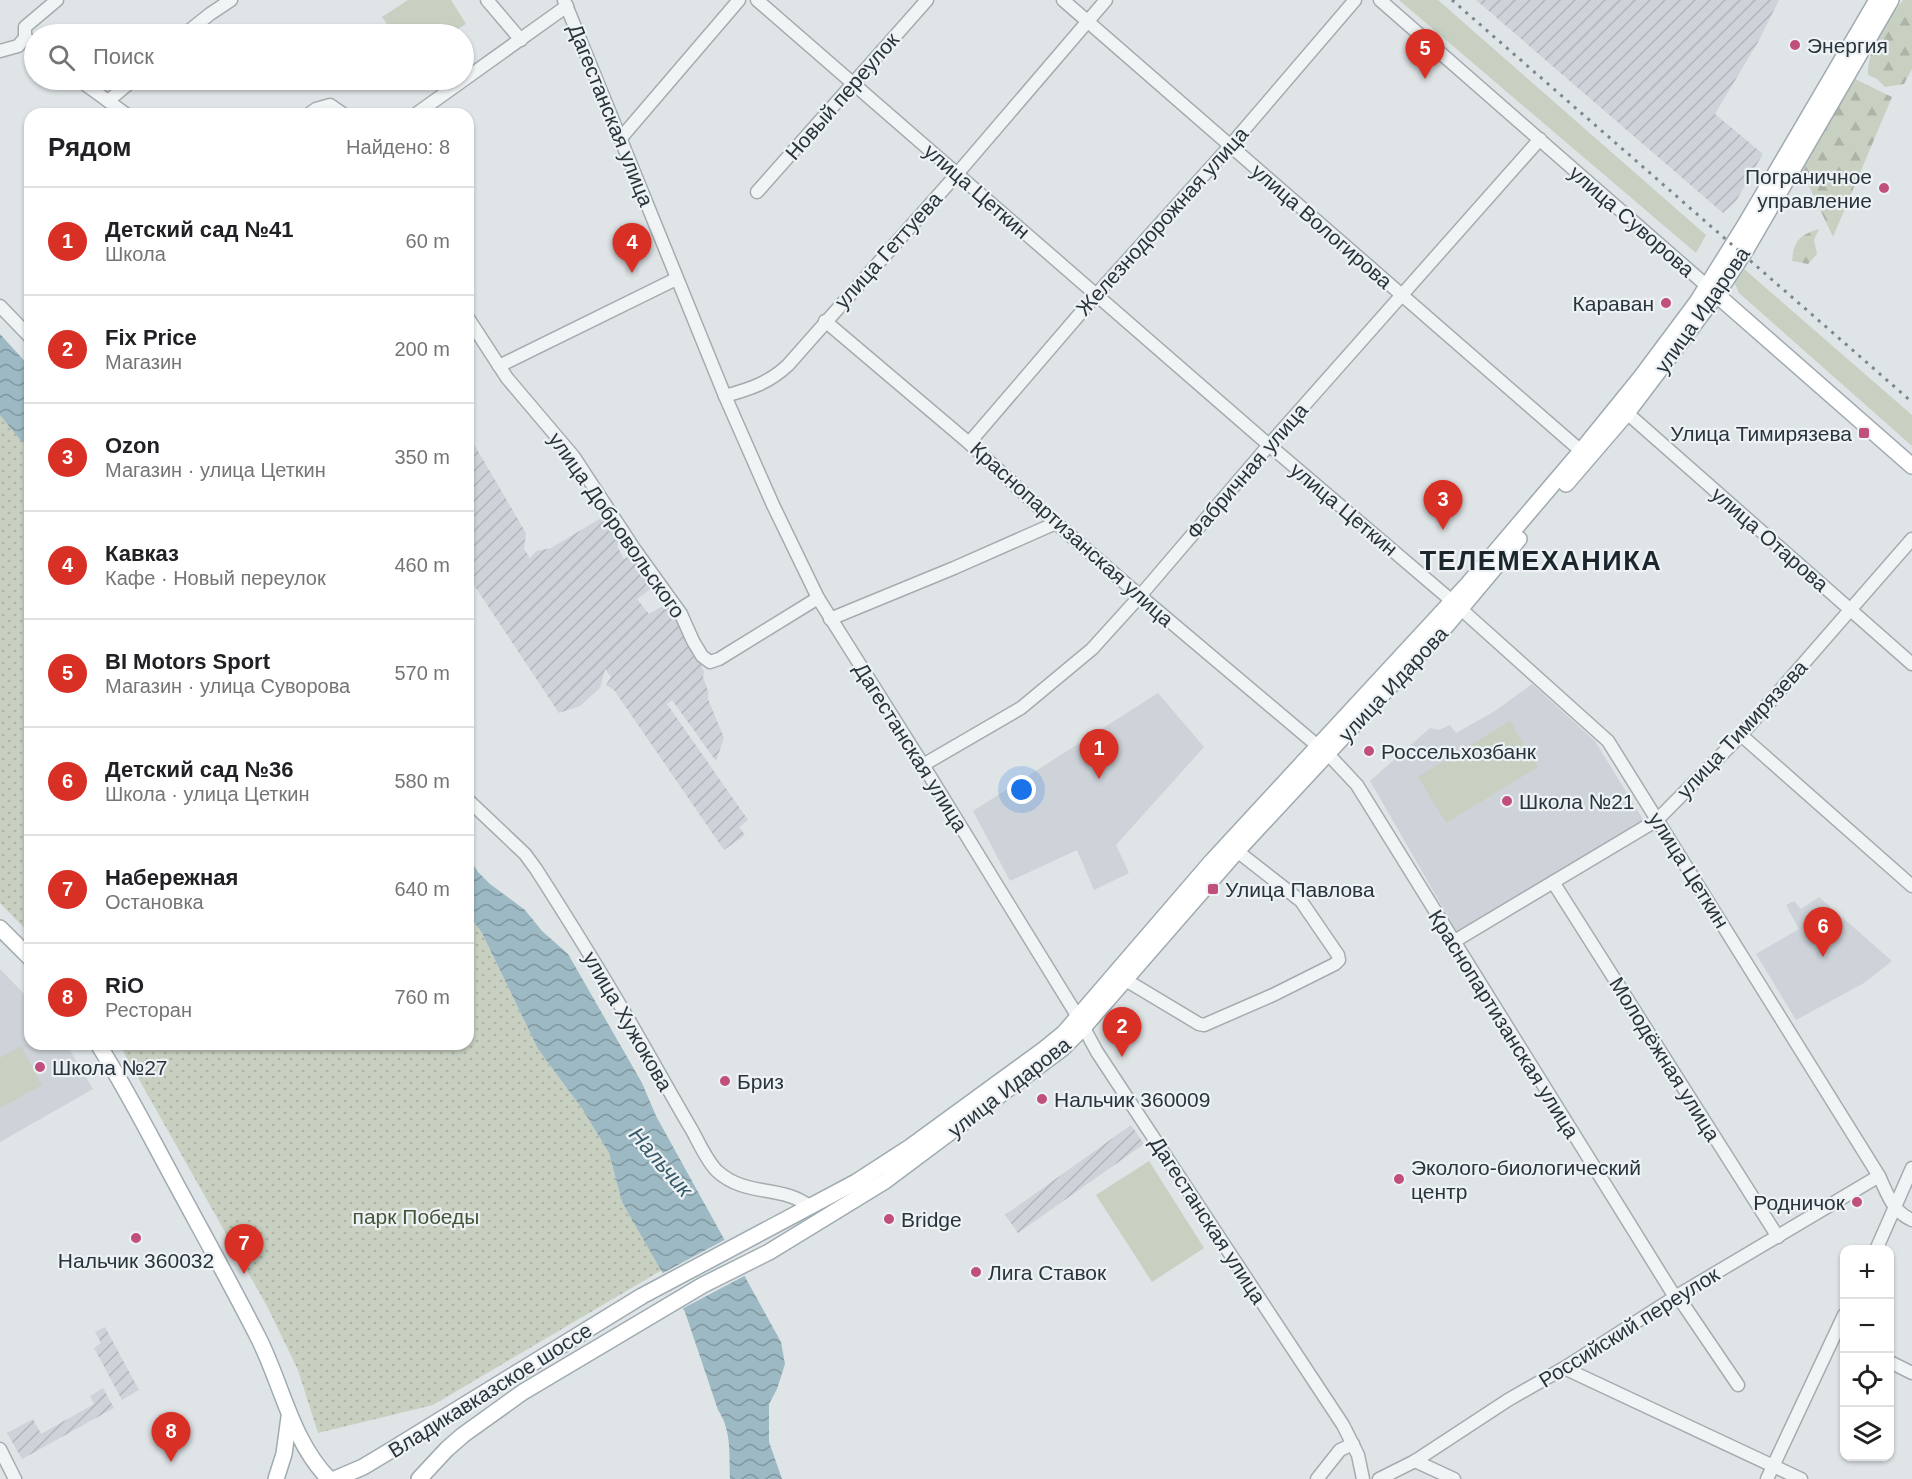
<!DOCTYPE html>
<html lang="ru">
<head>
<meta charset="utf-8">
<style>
  :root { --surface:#fff; --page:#f2f2f2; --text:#202124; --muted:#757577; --line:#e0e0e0; --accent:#d93025 }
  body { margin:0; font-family:Arial,sans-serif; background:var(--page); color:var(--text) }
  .controls { position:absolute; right:18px; bottom:18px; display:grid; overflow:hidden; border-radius:12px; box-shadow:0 2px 4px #0004 }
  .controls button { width:54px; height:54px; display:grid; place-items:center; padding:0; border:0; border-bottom:2px solid var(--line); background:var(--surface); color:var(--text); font:30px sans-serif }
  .you { position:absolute; left:1022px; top:790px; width:21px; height:21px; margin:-15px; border:4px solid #fff; border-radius:50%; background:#1a73e8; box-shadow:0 0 0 9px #1a73e833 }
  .badge { display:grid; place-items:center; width:39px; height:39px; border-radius:50%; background:var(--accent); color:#fff; font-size:20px; font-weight:700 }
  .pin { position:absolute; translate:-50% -50px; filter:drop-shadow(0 2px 3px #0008) }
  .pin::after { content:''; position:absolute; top:32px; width:21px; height:18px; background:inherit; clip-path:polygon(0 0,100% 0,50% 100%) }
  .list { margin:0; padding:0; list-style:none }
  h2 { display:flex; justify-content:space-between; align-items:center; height:78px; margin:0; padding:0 24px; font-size:26px }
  h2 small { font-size:20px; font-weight:400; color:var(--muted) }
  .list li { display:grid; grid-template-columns:39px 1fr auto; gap:18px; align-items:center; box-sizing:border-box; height:108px; padding:0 24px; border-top:2px solid var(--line) }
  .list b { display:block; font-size:22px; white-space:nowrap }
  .list p { margin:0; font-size:20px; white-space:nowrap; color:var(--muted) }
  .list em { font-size:20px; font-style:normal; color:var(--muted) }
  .icon { flex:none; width:33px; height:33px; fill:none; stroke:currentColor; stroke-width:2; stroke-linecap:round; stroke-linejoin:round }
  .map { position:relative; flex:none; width:1912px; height:1479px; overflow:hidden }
  .search { position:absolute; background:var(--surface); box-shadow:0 2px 4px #0004; left:24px; top:24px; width:450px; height:66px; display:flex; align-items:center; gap:15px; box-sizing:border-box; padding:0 21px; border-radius:33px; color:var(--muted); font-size:22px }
  .panel { position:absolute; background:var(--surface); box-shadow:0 2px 4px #0004; left:24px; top:108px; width:450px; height:942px; border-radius:18px }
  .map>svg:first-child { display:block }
</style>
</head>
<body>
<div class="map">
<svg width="1912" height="1479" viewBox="0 0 1912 1479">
  <defs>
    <pattern id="industrial-furrows" width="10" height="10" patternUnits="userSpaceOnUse" patternTransform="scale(1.5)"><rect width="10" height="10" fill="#cdd3d8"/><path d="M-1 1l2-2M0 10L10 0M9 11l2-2" fill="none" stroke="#b0b6ba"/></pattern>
    <pattern id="forest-firs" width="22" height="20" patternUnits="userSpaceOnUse" patternTransform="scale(1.5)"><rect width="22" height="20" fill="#c8d0c1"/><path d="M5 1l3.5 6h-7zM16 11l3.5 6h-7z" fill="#acb3a7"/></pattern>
    <pattern id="park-dots" width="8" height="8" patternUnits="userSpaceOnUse" patternTransform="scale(1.5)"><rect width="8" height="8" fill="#c8d0c1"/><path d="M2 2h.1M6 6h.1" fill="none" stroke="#acb3a7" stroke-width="1.8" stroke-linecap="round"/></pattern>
    <pattern id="water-waves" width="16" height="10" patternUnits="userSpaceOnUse" patternTransform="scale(1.5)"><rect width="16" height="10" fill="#9db9c3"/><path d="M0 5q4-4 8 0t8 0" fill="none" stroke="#8097a0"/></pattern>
  </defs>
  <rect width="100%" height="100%" fill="#dfe4e7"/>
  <g fill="#cdd3d8">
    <polygon points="1532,684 1595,741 1644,821 1457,932 1370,781 1430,728 1439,730 1450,725 1456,733 1495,711"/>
    <polygon points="1158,693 1204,747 1116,845 1129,873 1094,890 1077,850 1010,881 973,811"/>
    <polygon points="1819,897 1892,961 1864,983 1796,1020 1756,954 1799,929 1786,905 1794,901 1801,909"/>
    <polygon points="0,969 30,1000 30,1044 66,1044 93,1089 0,1142"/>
  </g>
  <g fill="url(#industrial-furrows)">
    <polygon points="1476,0 1779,0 1758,42 1715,114 1763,154 1736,201 1723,213"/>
    <polygon points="468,434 526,533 524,549 530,558 536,551 551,548 606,515 622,541 617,546 624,559 632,554 656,585 637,599 649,614 666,604 695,650 704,672 703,677 708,691 708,699 724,738 716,761 672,700 667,704 748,820 739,827 745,835 724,850 614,690 606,685 611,677 605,669 600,688 580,706 559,713 468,576"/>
    <polygon points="1131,1125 1144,1144 1018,1233 1005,1215"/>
    <polygon points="105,1327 139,1390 122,1400 94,1348 101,1343 95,1332"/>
    <polygon points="103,1388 114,1408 22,1459 7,1433 33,1419 41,1434 94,1404 90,1396"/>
  </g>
  <g fill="#c8d0c1">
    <polygon points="408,0 451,0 466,24 450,34 394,34 382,17"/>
    <polygon points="1399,0 1438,0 1706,235 1696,253"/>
    <polygon points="1743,268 1912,415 1912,446 1739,293 1733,280"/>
    <polygon points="1510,721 1538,767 1446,823 1418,777"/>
    <polygon points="21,1046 42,1085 0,1108 0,1058"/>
    <polygon points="1149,1161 1204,1248 1152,1282 1096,1195"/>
  </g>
  <g fill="url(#forest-firs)">
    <path d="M1903,0H1912V69L1904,84L1885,87L1877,79L1868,75C1868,46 1886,22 1903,0Z"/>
    <polygon points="1853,78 1892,97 1833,237 1801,169"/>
    <path d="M1819,229L1814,240L1817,254L1808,264L1792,261C1794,240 1800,235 1819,229Z"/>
  </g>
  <g fill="url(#park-dots)">
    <polygon points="0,415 30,451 30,934 0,903"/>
    <polygon points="468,914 482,933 538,1049 583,1110 609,1153 622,1202 662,1270 433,1405 318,1433 298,1370 268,1308 119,1044 468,1044"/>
  </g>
  <g fill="url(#water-waves)">
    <polygon points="0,334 30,367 30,444 22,442 0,415"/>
    <path d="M468,856L478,872L490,884L525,910L542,931L568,954L642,1083L656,1116L781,1342L785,1364L777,1389L769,1404V1442L782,1479H730C729,1455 732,1431 718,1410L685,1312L622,1202L609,1153L583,1110L538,1049L482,933L468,914Z"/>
  </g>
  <polygon fill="#dfe4e7" points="728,1238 748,1274 680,1310 661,1274"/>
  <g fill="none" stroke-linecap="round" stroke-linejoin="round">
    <g stroke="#a5acb0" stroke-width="15">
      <g id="minor">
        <polyline points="487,0 521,40"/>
        <polyline points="564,0 725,396 773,505 818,598 923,765 1078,1017 1097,1052 1343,1425 1358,1455 1363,1479"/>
        <path d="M757,0L1269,445L1452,601L1608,741L1879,1176C1888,1195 1892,1211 1912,1220"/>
        <polyline points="1063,0 1581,451"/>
        <polyline points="1380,0 1707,286"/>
        <polyline points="185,34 210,14 231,0"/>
        <polyline points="25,38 25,27 57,0"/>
        <polyline points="0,51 18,46 25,38 34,43"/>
        <polyline points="79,80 126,114"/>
        <polyline points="108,101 133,80"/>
        <polyline points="309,114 316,109 330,105 343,114"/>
        <polyline points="416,114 567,6"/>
        <polyline points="620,139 739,0"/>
        <polyline points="757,192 927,0"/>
        <polyline points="0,306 30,337"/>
        <polyline points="468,318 507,378 574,457 635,550 681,614 693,641 702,656 710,662 719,659 818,598"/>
        <polyline points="825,321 969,443 1056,523 1140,596 1319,747"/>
        <polyline points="499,366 676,279"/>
        <path d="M725,396C750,389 769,383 788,365L957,174L1106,0"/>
        <polyline points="1627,413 1912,664"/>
        <polyline points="969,443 1096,295 1230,146 1355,0"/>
        <polyline points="830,619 954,568 1056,523"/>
        <polyline points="1741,735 1912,886"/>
        <polyline points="1328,754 1357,785 1675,1297 1681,1301 1738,1385"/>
        <polyline points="923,765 1021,708 1092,649 1140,596 1269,445 1540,139"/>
        <path d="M468,800L525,854L536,869C577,933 617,998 654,1064C667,1087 680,1110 693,1132C700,1145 707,1161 717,1171C745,1197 782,1185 809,1206"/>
        <polyline points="1553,882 1778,1237"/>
        <polyline points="1453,942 1657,820 1741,735 1912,539"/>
        <polyline points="1124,979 1199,1024 1204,1025 1273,995 1335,964 1339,960 1338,955 1301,901 1237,851"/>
        <polyline points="1876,1250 1912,1168"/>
        <polyline points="1890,1362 1912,1373"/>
        <polyline points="1564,1368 1801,1479"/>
        <polyline points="0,1449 15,1479"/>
        <polyline points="1415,1461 1454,1479"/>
        <polyline points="1317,1479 1340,1450 1353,1444"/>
        <polyline points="1379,1479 1415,1461 1508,1400 1564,1368 1675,1297 1879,1176"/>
        <polyline points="1767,1479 1844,1315"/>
      </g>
    </g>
    <g stroke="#9fabb1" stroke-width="18">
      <g id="major">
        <polyline points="1709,288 1912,466"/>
        <polyline points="1566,484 1627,413 1717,294 1747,248 1891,0"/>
        <polyline points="0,928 30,958"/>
        <path d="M98,1044C126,1088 149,1134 174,1180C202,1232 231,1284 258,1337C282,1384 291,1440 329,1479"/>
        <polyline points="276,1479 284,1454 289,1417"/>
        <polyline points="335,1479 363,1467 388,1452 642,1296 856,1182 910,1147 1043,1050 1064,1033 1212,861 1467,585 1581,451 1641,377 1697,302 1745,225 1877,0"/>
        <polyline points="419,1479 447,1449 463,1435 523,1392 703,1285 769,1252 885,1181 1063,1048 1083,1028 1237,851 1447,625 1519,539"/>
      </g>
    </g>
    <use href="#minor" stroke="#f1f4f5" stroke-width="12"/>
    <use href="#major" stroke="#fff" stroke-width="15"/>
    <polyline stroke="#7a878f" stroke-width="3" stroke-dasharray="3 6" stroke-linecap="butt" points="1452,0 1912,402"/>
  </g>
  <g fill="#c04f7c" stroke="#eef2f4" stroke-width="2">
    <circle cx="1795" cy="45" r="6"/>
    <circle cx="1884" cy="188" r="6"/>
    <circle cx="1666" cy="303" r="6"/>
    <rect x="1858" y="427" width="12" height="12" rx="3"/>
    <circle cx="1369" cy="751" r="6"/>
    <circle cx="1507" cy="801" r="6"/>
    <rect x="1207" y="883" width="12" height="12" rx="3"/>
    <circle cx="40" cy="1067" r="6"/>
    <circle cx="725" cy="1081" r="6"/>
    <circle cx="1042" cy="1099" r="6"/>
    <circle cx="1399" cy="1179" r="6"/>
    <circle cx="1857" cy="1202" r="6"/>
    <circle cx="889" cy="1219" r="6"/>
    <circle cx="136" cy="1238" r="6"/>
    <circle cx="976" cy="1272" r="6"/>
  </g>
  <g text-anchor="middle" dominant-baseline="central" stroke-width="4.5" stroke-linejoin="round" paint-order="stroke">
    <g font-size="21" fill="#29353c" stroke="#eef2f4" text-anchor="start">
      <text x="1807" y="45">Энергия</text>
      <text x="1872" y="176" text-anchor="end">Пограничное<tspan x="1872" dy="24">управление</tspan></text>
      <text x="1654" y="303" text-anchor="end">Караван</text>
      <text x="1852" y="433" text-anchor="end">Улица Тимирязева</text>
      <text x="1381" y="751">Россельхозбанк</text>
      <text x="1519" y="801">Школа №21</text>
      <text x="1225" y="889">Улица Павлова</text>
      <text x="52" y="1067">Школа №27</text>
      <text x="737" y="1081">Бриз</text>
      <text x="1054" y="1099">Нальчик 360009</text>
      <text x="1411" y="1167">Эколого-биологический<tspan x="1411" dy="24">центр</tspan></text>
      <text x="1845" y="1202" text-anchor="end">Родничок</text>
      <text x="901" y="1219">Bridge</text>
      <text x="136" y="1260" text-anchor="middle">Нальчик 360032</text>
      <text x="988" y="1272">Лига Ставок</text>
    </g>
    <g font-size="21" fill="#29353c" stroke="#eef2f4">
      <text transform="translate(842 96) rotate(-49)">Новый переулок</text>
      <text transform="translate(611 115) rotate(68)">Дагестанская улица</text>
      <text transform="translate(977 191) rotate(41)">улица Цеткин</text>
      <text transform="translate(1162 221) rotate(-48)">Железнодорожная улица</text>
      <text transform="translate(1632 221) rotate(41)">улица Суворова</text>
      <text transform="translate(1322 226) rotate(41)">улица Вологирова</text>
      <text transform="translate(888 250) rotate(-48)">улица Геттуева</text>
      <text transform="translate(1702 310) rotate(-55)">улица Идарова</text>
      <text transform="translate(1247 471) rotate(-49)">Фабричная улица</text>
      <text transform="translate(1344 509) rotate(40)">улица Цеткин</text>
      <text transform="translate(617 525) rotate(55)">улица Добровольского</text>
      <text transform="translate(1072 534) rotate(42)">Краснопартизанская улица</text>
      <text transform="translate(1770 539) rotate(41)">улица Отарова</text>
      <text transform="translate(1393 684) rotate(-47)">улица Идарова</text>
      <text transform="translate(1742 729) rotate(-47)">улица Тимирязева</text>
      <text transform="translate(911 747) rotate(58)">Дагестанская улица</text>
      <text transform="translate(1689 870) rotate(58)">улица Цеткин</text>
      <text transform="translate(628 1021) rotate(60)">улица Хужокова</text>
      <text transform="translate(1504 1024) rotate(58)">Краснопартизанская улица</text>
      <text transform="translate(1665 1059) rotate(58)">Молодёжная улица</text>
      <text transform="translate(1009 1087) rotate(-38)">улица Идарова</text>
      <text transform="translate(1208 1220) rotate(57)">Дагестанская улица</text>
      <text transform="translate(1629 1327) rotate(-32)">Российский переулок</text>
      <text transform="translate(490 1390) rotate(-32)">Владикавказское шоссе</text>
    </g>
    <g font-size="21" fill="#455638" stroke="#eef2f4">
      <text x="416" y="1216">парк Победы</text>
    </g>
    <g font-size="22" font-style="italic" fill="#375c6c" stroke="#eef2f4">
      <text transform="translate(661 1162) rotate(49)">Нальчик</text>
    </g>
    <g font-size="27" font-weight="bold" letter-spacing="1.5" fill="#1b262d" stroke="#eef2f4">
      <text x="1541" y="561">ТЕЛЕМЕХАНИКА</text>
    </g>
  </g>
</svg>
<div class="controls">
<button>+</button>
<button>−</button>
<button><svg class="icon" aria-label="locate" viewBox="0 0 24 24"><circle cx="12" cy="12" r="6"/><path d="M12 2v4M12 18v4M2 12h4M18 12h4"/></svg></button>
<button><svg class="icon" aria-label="layers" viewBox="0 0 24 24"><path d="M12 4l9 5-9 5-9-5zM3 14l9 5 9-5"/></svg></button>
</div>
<div class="you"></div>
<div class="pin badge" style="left:1099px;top:779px">1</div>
<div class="pin badge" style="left:1122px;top:1057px">2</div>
<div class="pin badge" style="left:1443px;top:530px">3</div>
<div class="pin badge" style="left:632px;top:273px">4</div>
<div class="pin badge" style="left:1425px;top:79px">5</div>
<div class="pin badge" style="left:1823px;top:957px">6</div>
<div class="pin badge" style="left:244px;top:1274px">7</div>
<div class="pin badge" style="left:171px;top:1462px">8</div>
<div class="search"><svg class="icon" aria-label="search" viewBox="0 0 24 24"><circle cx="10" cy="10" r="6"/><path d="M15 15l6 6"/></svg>Поиск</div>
<section class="panel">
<h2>Рядом<small>Найдено: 8</small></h2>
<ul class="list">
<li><span class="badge">1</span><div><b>Детский сад №41</b><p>Школа</p></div><em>60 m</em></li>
<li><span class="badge">2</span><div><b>Fix Price</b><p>Магазин</p></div><em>200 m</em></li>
<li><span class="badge">3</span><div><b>Ozon</b><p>Магазин · улица Цеткин</p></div><em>350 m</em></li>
<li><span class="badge">4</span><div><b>Кавказ</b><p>Кафе · Новый переулок</p></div><em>460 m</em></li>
<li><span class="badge">5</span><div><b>BI Motors Sport</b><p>Магазин · улица Суворова</p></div><em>570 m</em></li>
<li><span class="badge">6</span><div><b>Детский сад №36</b><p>Школа · улица Цеткин</p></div><em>580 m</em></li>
<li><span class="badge">7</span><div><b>Набережная</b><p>Остановка</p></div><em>640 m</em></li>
<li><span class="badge">8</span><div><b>RiO</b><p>Ресторан</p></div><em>760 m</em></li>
</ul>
</section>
</div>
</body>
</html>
